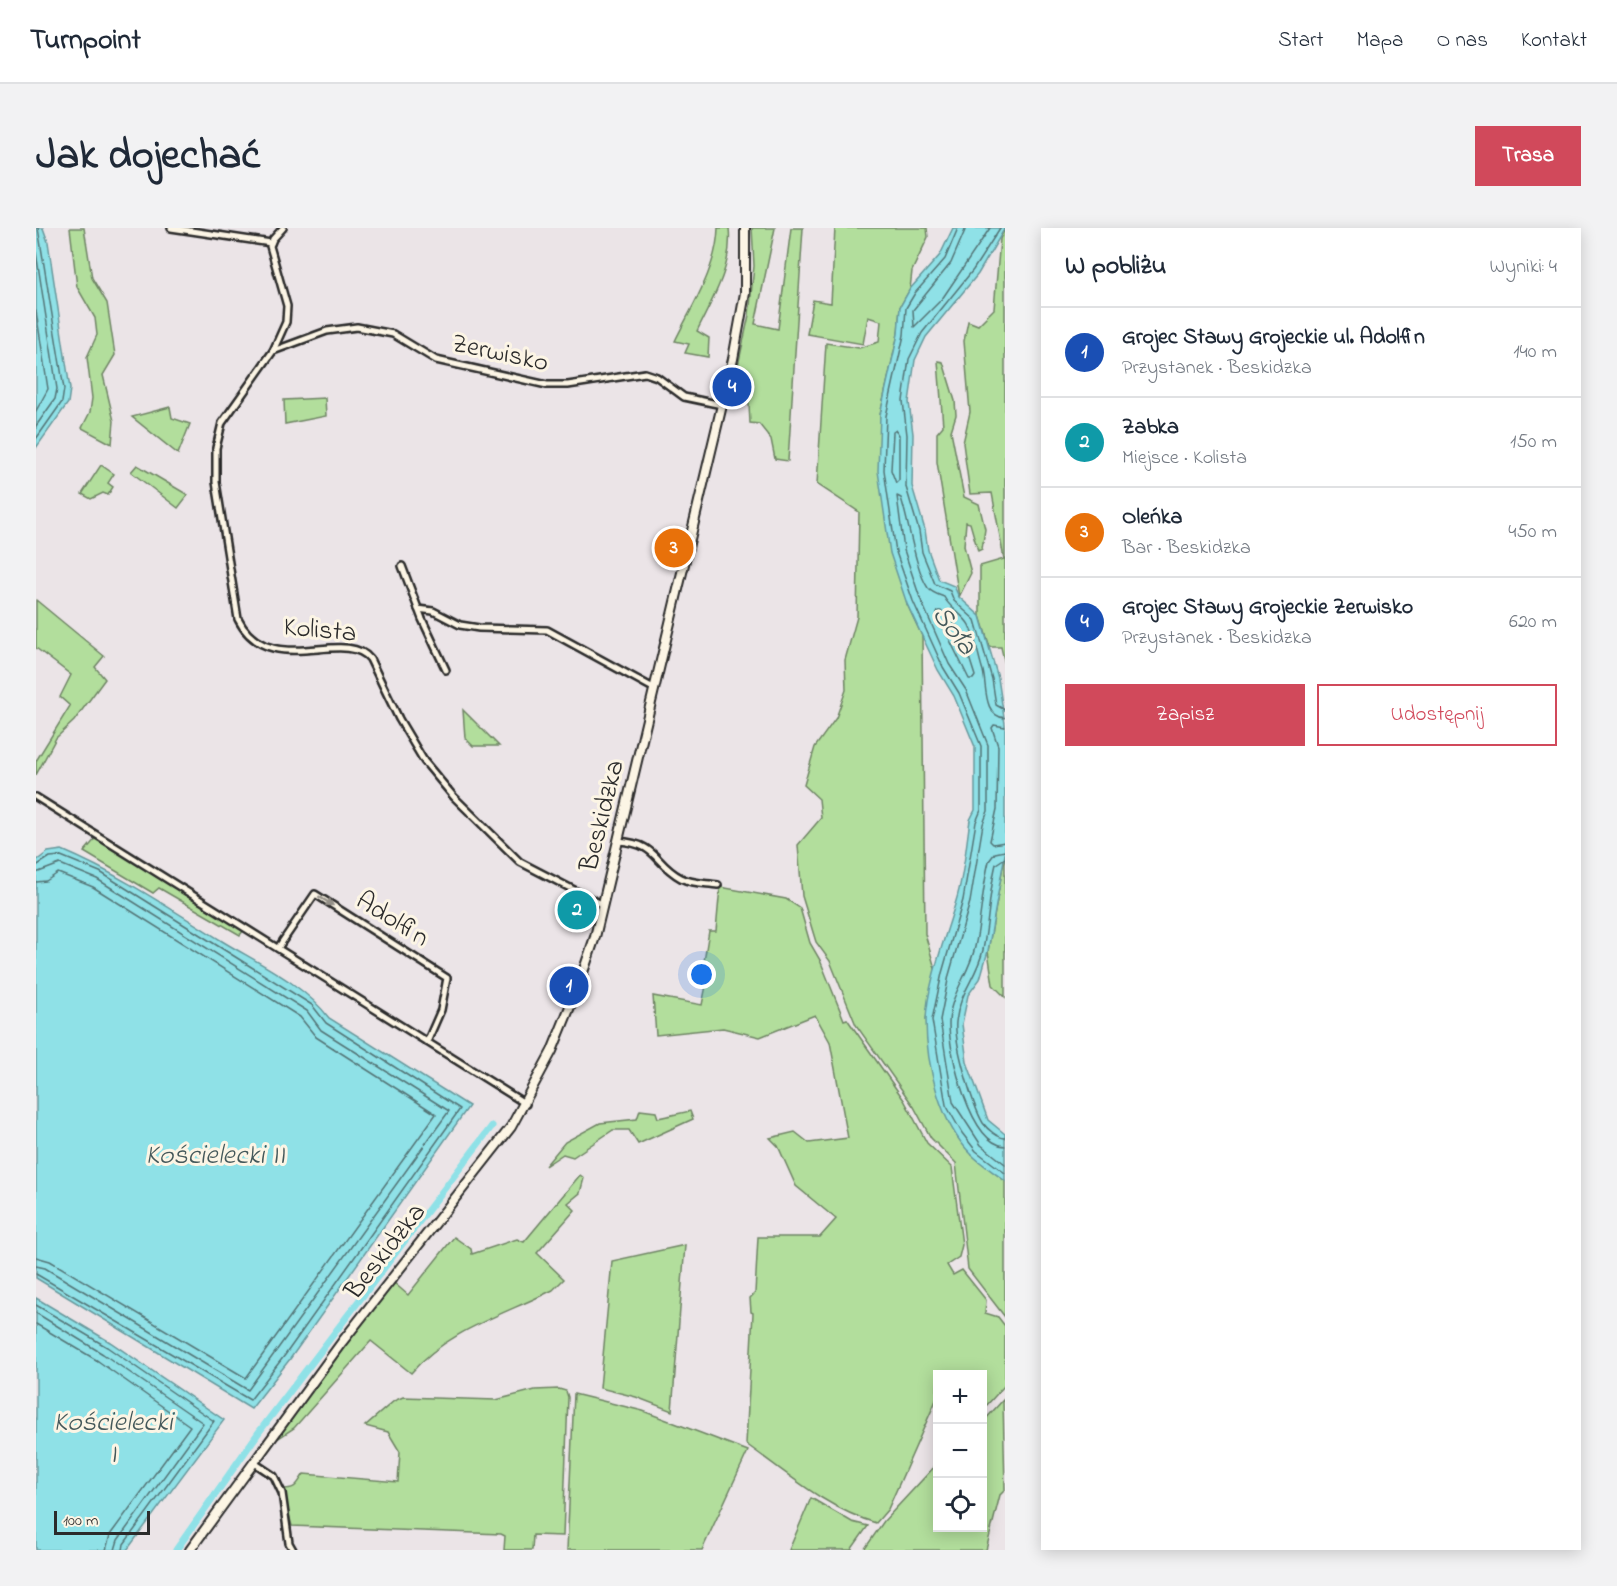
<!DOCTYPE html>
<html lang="pl">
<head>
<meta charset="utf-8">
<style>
  :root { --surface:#fff; --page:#f2f2f3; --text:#1f2937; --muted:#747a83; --line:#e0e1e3; --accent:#d1495b }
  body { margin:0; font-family:"Indie Flower",sans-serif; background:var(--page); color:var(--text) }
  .controls { position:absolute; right:18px; bottom:18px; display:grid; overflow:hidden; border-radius:0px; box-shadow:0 3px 15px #0003 }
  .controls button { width:54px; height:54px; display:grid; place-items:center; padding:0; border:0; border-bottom:2px solid var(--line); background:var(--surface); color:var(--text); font:30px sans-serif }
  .scale { position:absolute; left:18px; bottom:15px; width:96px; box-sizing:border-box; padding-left:6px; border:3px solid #2b2b2b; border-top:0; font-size:16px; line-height:21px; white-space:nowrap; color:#2b2b2b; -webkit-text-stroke:4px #fcf5e5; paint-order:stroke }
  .you { position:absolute; left:666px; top:747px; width:21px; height:21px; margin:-15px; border:4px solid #fff; border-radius:50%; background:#1a73e8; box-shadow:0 0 0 9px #1a73e833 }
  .badge { display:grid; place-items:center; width:39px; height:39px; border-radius:50%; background:var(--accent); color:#fff; font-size:20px; font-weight:700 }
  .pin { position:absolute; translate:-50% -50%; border:3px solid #fff; box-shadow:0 2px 6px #0006 }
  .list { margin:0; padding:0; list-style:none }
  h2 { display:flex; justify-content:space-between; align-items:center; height:78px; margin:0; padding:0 24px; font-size:26px }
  h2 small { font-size:20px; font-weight:400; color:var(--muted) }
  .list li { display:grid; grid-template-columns:39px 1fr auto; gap:18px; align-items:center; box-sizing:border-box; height:90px; padding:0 24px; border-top:2px solid var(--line) }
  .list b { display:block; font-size:22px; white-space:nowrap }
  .list p { margin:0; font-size:20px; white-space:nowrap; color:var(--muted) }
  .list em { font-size:20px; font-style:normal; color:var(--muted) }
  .actions { display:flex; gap:12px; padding:18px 24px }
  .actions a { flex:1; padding:14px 0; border:2px solid var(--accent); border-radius:0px; text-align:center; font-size:21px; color:var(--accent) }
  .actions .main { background:var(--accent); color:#fff }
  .icon { flex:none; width:33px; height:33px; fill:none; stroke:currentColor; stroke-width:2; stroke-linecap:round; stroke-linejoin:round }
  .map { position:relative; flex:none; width:969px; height:1322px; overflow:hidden; border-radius:0px }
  header { display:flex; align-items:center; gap:36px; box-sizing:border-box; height:84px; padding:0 30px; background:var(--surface); border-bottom:2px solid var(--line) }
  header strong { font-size:28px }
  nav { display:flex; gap:33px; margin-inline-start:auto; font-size:21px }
  .intro { display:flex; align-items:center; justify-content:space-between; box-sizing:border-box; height:144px; padding:0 36px }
  h1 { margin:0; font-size:42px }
  .button { padding:15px 27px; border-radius:0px; background:var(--accent); color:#fff; font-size:21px; font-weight:700 }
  main { display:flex; gap:36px; padding:0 36px }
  aside { flex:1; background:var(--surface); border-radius:0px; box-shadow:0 3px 15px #0003 }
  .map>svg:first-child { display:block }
</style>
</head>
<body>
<header>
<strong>Turnpoint</strong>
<nav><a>Start</a><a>Mapa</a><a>O nas</a><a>Kontakt</a></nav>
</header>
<div class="intro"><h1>Jak dojechać</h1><a class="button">Trasa</a></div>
<main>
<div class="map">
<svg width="969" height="1322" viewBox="0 0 969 1322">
  <rect width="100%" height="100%" fill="#ebe4e7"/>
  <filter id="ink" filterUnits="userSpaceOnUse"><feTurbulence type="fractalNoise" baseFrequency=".0167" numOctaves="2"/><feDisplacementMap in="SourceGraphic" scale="12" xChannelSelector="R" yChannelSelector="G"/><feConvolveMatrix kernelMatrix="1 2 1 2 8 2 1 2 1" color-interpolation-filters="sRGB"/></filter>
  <g filter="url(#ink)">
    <g fill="#b2de9c" stroke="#6e8464" stroke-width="1.5">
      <polygon points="34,0 48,0 56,50 71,75 79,127 67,147 78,193 76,216 46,200 54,184 56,170 51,129 61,107 59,90 41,59"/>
      <path d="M682,0H693C697,38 677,70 661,103L673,110L672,129L649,125L653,116L639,113C656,78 681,40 682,0Z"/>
      <polygon points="716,0 739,0 719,96 742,101 755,0 767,0 752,233 739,231 735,211 723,196 714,195 713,176 700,147 713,87 718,38"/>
      <polygon points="799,0 891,0 892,9 876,43 874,61 864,79 862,106 844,187 871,376 886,408 889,706 900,744 890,791 936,927 969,953 969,1089 932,1041 920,935 895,910 878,879 820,797 794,733 780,714 766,668 762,617 785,590 783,571 768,557 779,519 800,490 810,462 809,432 821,389 823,284 781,256 790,115 823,120 843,114 845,93 832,89 827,116 771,106 777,72 795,75"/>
      <polygon points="969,0 969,436 965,419 954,419 944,388 944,338 968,331 956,265 934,266 927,215 934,184 928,113 932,93 942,97 958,81 964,11"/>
      <polygon points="902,133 907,134 919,173 920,187 915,203 928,269 943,276 949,301 946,321 942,323 934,295 930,294 928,318 935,345 923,369 901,234 901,205 907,198"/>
      <polygon points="289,170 290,188 249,196 248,172"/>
      <polygon points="134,179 136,190 154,196 142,226 96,189"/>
      <polygon points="65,237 78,246 72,255 77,259 72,267 67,265 55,271 46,266"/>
      <polygon points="101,237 152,267 142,280 95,244"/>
      <polygon points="0,372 68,428 59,439 69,451 38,493 20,510 0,547 0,533 34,478 24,469 35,447 0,420"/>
      <polygon points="427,482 463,518 437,518 429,510"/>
      <polygon points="61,609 208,702 204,707 123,660 117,665 48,624"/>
      <polygon points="969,626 969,769 957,757 952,723"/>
      <path d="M684,659L750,671L764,680L774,715L784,732L808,792L811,791L868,872L891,915L916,939L926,1017L923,1029L911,1037L917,1047L926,1042L950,1072L949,1085L962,1089L969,1098V1157L951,1177L947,1176L946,1146H902L901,1170L852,1281L840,1295C791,1281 751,1245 710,1216L717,1085L715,1084L714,1070L719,1065L722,1009H784L800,991L760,958L742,918L734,910L759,904L773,915L812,910L794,814L779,787L724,809L687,800L620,807L617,768L666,777L671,753L665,752L673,703H680Z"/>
      <polygon points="604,882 620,884 622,890 654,883 657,891 602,916 593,902 577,902 537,929 527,926 509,938 529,914 564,895 601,891"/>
      <path d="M544,947L548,950L544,965L532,975L539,982L501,1025L528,1051L517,1062C469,1086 410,1103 375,1145L335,1113L258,1200L232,1217L357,1054L372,1067L418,1009L435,1021L436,1026L481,1011L488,1014Z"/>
      <polygon points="649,1017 636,1183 600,1169 564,1160 576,1033"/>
      <path d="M523,1161L530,1163L532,1169L527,1308L497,1307L496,1322H468L469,1308L465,1306L256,1298L246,1261C261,1261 260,1257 268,1246L362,1254L364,1224L352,1204L329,1198L358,1173L367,1169L460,1172L499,1162Z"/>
      <polygon points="538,1166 607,1183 712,1223 666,1322 531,1322"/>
      <polygon points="967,1172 969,1262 964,1267 950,1322 828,1322 848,1293 901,1236 902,1300 946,1300 947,1194"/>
      <polygon points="775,1270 816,1294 832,1298 815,1322 753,1322"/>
    </g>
    <g fill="#8fe1e7" stroke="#67989c" stroke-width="1.5">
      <polygon points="0,0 7,0 12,14 34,161 32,175 0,220"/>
      <path d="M917,0H969L942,46L890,109L879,132L873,174L877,206L876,258L889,302L892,322L903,352L918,358L923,369L944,388L962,450L969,496V626L952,723L944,751L932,767L926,796L931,834L952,892L969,906V953C958,944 946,937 936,927C904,896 890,837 890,792C891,756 910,708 920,673C928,647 930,618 934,592L939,582V519L918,468L902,442L871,376L854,325L842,243L844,187L862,106L864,79L874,61L904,27Z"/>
      <path d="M26,622C83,646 133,680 186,713C222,735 268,756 293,790L433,878L254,1131L215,1181L0,1050V633L12,624Z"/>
      <polygon points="0,1070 74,1114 188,1192 91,1322 0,1322"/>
    </g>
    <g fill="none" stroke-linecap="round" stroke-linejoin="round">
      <g stroke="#537476" stroke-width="1.5">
        <polyline points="922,0 909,31 879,65 870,80 868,107 850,188 848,242 860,324 877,373 907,439 923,465 945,518 945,582 940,594 927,672 906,745 896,792 910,877 926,905 940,923 969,945"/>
        <polyline points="930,0 915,35 877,82 878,99 906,71 954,0"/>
        <polyline points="964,0 937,42 886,105 873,131 867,173 871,207 870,259 883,303 886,324 899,356 914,363 918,373 939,392 956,451 960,477 969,482"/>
        <polyline points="0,24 21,161 19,171 0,198"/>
        <polyline points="0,83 12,161 0,183"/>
        <polygon points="860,202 863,207 863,252 860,255 855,242 857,204"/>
        <polyline points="0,211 26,174 28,161 2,0"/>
        <polygon points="902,383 905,383 924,401 939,448 937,451 933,451 901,386"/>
        <path d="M969,490C947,488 951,459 947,443C942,428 940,411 933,397C927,386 914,381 908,369C903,367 896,365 892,360C879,341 873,294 865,270L861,268L868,322L884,370L913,436L930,462L952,517V583L947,596L934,674L913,747L904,792L917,874L945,917L969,936"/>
        <polyline points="969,499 958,497 956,500 962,518 961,581 954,613 957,616 969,614"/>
        <path d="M969,623L959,625L953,633C946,662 945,691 939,719C933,747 913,767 913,796C913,825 934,916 969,918"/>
        <path d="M969,630L960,636C953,664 953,693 947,722C941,749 923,765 920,794C918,815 936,876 947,895C951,901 962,910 969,910"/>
        <polyline points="0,638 14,629 25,628 64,644 276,777 290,795 424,881 249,1127 214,1172 0,1046"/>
        <polyline points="0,645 24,636 61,651 271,783 285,802 413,883 212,1162 9,1040 0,1038"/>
        <polyline points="0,654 10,653 22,645 57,659 264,789 280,809 400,886 210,1150 14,1033 0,1029"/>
        <polyline points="0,1077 71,1119 178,1193 88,1316 87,1322"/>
        <polyline points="0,1085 67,1126 167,1195 82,1312 79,1322"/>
        <polyline points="0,1096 62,1133 154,1198 74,1307 70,1322"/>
      </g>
      <polyline stroke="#8fe1e7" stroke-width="7" points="140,1322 223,1204 456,898"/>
      <g stroke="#2b2b2b" stroke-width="10">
        <g id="street">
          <polyline points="135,0 235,15"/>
          <path d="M247,0L237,11L234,18L251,78L250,94L237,123L186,195L180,220V254L202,391C232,452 309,399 334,431L363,491L388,533L418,569L484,634L567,677"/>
          <polyline points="237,123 291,103 321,99 357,106 400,132 511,157 532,157 609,145 621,149 648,169 686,177"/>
          <polyline points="366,338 386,391 410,442"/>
          <polyline points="382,381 397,383 424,397 443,400 511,402 619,461"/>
          <polyline points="0,569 490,876"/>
          <path d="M582,613C623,616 616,634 645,650C656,656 670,655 682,657"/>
          <polyline points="242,720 279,666 411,750 405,782 391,814"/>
          <polyline points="217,1234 238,1248 246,1265 253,1315 257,1322"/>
        </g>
      </g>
      <g stroke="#2b2b2b" stroke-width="12">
        <polyline id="secondary" points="154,1322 306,1114 475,899 516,823 542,759 559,709 697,131 709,65 709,0"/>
      </g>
      <use href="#street" stroke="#fcf5e5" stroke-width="5"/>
      <use href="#secondary" stroke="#fcf5e5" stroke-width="8"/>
    </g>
    <defs><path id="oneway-solid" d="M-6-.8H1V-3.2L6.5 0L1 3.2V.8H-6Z" transform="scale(1.5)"/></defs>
    <use fill="#949088" href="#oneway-solid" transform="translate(290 673) rotate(32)"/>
  </g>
  <g text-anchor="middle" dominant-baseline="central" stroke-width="6" stroke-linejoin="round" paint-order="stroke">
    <g font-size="27" fill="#2b2b2b" stroke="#fcf5e5">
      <text transform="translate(464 126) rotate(12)">Zerwisko</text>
      <text transform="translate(284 403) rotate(5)">Kolista</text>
      <text transform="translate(567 588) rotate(-76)">Beskidzka</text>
      <text transform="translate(356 692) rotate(32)">Adolfin</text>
      <text transform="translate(350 1024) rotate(-52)">Beskidzka</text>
    </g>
    <g font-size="28" font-style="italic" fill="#44585a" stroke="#fcf5e5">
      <text transform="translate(917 403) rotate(53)">Soła</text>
      <text x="179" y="928">Kościelecki II</text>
      <text x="77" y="1195">Kościelecki<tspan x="77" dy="32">I</tspan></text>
    </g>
  </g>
</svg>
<div class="controls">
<button>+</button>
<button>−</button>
<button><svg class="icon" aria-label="locate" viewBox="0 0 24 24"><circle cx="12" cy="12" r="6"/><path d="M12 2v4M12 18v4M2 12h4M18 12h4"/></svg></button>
</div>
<div class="scale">100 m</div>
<div class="you"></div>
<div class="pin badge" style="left:533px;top:758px;background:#1a4fb4">1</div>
<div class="pin badge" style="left:541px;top:682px;background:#0f9aa8">2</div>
<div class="pin badge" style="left:638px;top:320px;background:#e8710a">3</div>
<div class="pin badge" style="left:696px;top:159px;background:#1a4fb4">4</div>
</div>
<aside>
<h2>W pobliżu<small>Wyniki: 4</small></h2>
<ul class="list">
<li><span class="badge" style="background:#1a4fb4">1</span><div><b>Grojec Stawy Grojeckie ul. Adolfin</b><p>Przystanek · Beskidzka</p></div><em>140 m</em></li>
<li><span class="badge" style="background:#0f9aa8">2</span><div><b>Zabka</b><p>Miejsce · Kolista</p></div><em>150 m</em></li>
<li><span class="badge" style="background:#e8710a">3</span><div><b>Oleńka</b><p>Bar · Beskidzka</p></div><em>450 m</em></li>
<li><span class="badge" style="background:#1a4fb4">4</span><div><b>Grojec Stawy Grojeckie Zerwisko</b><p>Przystanek · Beskidzka</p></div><em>620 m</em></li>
</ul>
<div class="actions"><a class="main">Zapisz</a><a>Udostępnij</a></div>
</aside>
</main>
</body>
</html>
